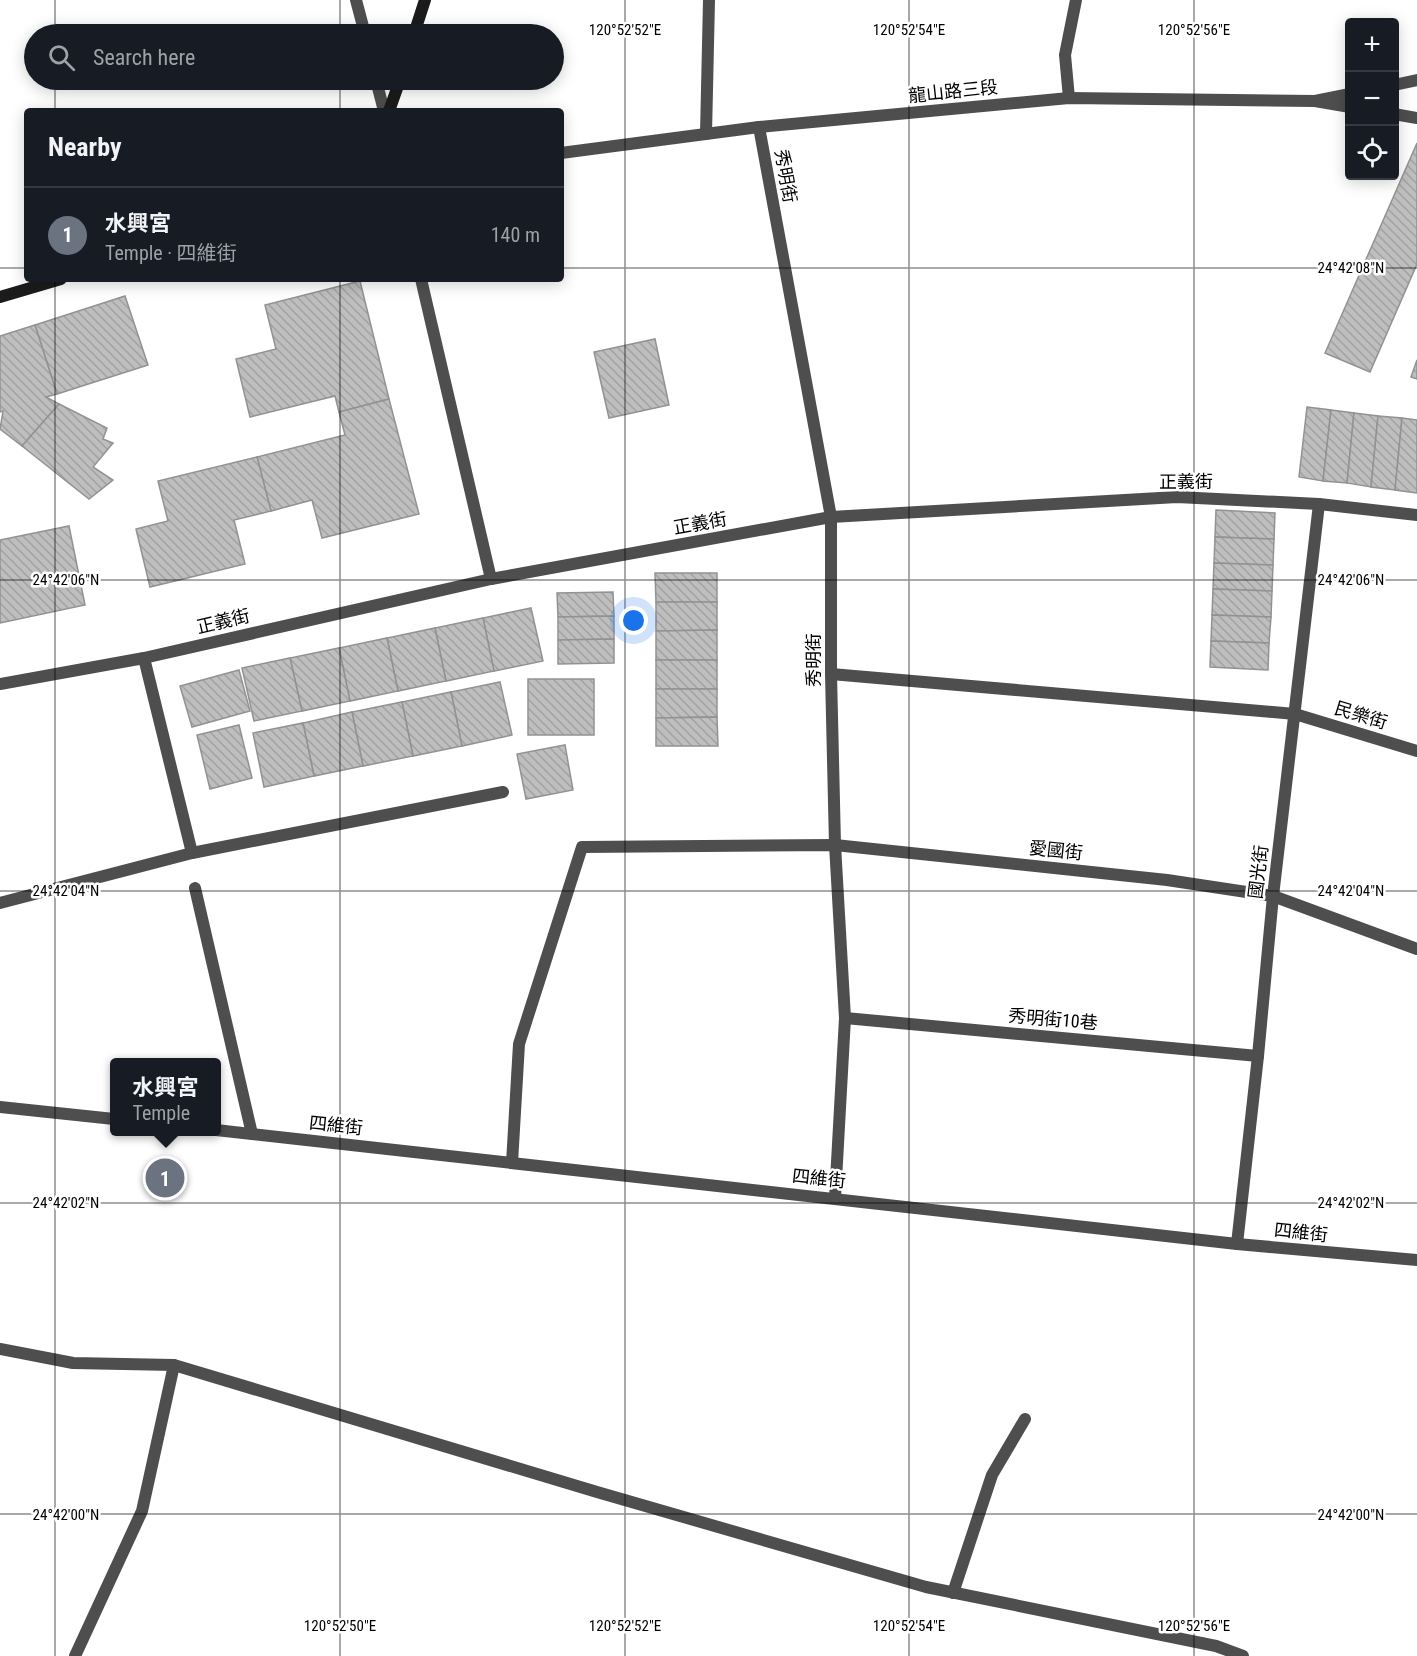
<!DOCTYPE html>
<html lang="en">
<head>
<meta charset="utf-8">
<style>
  :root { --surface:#171b24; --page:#20242c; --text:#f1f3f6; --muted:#9ea1a6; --line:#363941; --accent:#858687 }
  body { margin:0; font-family:"Roboto Condensed","Noto Sans TC",sans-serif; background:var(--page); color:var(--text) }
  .controls { position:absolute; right:18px; top:18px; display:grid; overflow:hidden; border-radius:6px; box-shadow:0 3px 15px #0003 }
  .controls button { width:54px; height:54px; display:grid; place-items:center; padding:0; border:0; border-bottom:2px solid var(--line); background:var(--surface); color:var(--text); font:30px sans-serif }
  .you { position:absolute; left:634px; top:621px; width:21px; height:21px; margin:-15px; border:4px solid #fff; border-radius:50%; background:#1a73e8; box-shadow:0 0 0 9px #1a73e833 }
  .badge { display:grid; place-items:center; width:39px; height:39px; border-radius:50%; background:var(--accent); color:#fff; font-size:20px; font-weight:700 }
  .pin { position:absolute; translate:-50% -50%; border:3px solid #fff; box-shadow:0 2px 6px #0006 }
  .popup { position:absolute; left:110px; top:1058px; width:111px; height:78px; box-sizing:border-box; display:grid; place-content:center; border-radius:6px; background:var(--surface); filter:drop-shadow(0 2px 4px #0005); font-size:20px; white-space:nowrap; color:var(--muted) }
  .popup b { font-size:22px; color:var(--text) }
  .popup::after { content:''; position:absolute; left:50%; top:100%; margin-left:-12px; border:12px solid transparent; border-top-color:var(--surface) }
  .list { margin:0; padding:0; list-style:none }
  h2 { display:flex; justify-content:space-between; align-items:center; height:78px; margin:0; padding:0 24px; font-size:26px }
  h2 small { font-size:20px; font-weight:400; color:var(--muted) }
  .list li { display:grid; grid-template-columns:39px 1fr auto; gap:18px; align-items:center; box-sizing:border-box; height:96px; padding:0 24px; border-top:2px solid var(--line) }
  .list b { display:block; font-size:22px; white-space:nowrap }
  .list p { margin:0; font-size:20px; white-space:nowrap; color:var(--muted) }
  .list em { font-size:20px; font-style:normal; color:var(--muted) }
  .icon { flex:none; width:33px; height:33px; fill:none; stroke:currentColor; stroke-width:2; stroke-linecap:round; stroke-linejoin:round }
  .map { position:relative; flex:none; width:1417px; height:1656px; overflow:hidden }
  .search { position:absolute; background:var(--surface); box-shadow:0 3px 15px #0003; left:24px; top:24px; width:540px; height:66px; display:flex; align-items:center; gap:15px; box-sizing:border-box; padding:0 21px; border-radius:33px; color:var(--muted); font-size:22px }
  .panel { position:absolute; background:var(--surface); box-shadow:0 3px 15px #0003; left:24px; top:108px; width:540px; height:174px; border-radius:6px }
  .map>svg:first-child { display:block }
</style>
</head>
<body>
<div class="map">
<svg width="1417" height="1656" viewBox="0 0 1417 1656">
  <defs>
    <pattern id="building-back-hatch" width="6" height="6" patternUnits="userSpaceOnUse" patternTransform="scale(1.5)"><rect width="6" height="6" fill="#bebebe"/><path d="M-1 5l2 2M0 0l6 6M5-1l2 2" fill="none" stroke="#a2a2a2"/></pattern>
  </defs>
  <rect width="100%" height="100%" fill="#fff"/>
  <g fill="url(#building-back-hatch)" stroke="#929292" stroke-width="1.5">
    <polygon points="1417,143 1417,264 1370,372 1325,353"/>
    <polygon points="360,281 389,399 339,412 335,396 250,417 236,359 276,349 265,305"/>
    <polygon points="125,296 148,365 57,394 35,325"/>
    <polygon points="35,325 57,394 46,397 59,404 22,446 0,429 3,411 0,412 0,336"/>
    <polygon points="655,339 669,405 609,418 594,352"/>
    <polygon points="1417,360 1417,379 1411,377"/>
    <polygon points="389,399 419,514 322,538 312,500 271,511 257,457 345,435 339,412"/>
    <polygon points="59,404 107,428 103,439 113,443 93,467 113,480 89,499 22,446"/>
    <polygon points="1307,407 1331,410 1323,481 1299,477"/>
    <polygon points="1331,410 1354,413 1347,483 1323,481"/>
    <polygon points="1354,413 1378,416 1371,487 1347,483"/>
    <polygon points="1378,416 1402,418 1395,490 1371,487"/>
    <polygon points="1402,418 1417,420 1417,493 1395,490"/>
    <polygon points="257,457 271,511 234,520 245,564 150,587 136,529 168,521 158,481"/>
    <polygon points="1216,510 1275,513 1274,539 1215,537"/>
    <polygon points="69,526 85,605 0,623 0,540"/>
    <polygon points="1215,537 1274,539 1273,565 1214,563"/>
    <polygon points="1214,563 1273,565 1272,591 1213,589"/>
    <polygon points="655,573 717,573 717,602 656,602"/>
    <polygon points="1213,589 1272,591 1271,617 1212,615"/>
    <polygon points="613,592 614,616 558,617 557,593"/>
    <polygon points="656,602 717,602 717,630 656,631"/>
    <polygon points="531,608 543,661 494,671 483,618"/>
    <polygon points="1212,615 1271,617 1269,643 1211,641"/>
    <polygon points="614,616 614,639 558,640 558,617"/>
    <polygon points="483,618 494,671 446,681 435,628"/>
    <polygon points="435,628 446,681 398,691 387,638"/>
    <polygon points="717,630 717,660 656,660 656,631"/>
    <polygon points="387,638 398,691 350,701 339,648"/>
    <polygon points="614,639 614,663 558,664 558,640"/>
    <polygon points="1211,641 1269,643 1268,670 1210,667"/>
    <polygon points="339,648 350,701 302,711 290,658"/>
    <polygon points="290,658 302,711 254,721 242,668"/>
    <rect x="656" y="660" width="61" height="29"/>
    <polygon points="239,670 250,711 192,727 180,686"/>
    <rect x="528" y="679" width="66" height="56"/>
    <polygon points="500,682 512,735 462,746 451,692"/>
    <polygon points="656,689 717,689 717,717 656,718"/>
    <polygon points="451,692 462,746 413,756 402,702"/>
    <polygon points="402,702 413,756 363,766 352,712"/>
    <polygon points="352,712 363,766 314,776 303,723"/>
    <polygon points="717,717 718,746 656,746 656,718"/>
    <polygon points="303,723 314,776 264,787 253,733"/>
    <polygon points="239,725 252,778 210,789 197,735"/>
    <polygon points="565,745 573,790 526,799 517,754"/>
  </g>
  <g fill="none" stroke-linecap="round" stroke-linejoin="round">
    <g stroke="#4e4e4e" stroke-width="12">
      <polyline points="1394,85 1417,80"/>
      <polyline points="1069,98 1065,55 1076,0"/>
      <polyline points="1315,101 1350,94"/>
      <polyline points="706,134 709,0"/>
      <polyline points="144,658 192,853 503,792"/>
      <polyline points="831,674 1295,714 1417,751"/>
      <polyline points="195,888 252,1134"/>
      <polyline points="0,903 192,853"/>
      <polyline points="845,1018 1258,1056"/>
      <polyline points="512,1163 519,1044 582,847 835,845 1167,880 1273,896 1417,949"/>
      <polyline points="1237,1244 1258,1056 1273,896 1319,504"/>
      <polyline points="953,1593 992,1475 1025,1419"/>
      <polyline points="75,1656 142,1511 174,1365"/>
    </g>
    <g stroke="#4e4e4e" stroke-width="12">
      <polyline points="356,0 365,34"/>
      <polyline points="376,80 384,111"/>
      <polyline points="1394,114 1417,118"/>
      <polyline points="759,127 831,517 831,674 835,845 845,1018 835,1198"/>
      <polyline points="561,153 759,127 1069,98 1315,101 1350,107"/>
      <polyline points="421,279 491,579"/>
      <polyline points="0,684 144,658 491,579 831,517 1177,497 1319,504 1417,515"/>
      <polyline points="0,1107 114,1119"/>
      <polyline points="216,1130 1237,1244 1417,1260"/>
      <polyline points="0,1349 73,1363 174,1365 597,1492 926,1587 1216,1646 1243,1656"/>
    </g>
    <g stroke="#1b1b1b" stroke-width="12">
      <polyline points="414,34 425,0"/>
      <polyline points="389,111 400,80"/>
      <polyline points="0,297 61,279"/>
    </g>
  </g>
  <path fill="none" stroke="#000" stroke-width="1.5" stroke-opacity="0.45" d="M55,0V34M340,0V34M625,0V1656M909,0V1656M1194,0V1656M55,80V111M340,80V111M0,268H27M561,268H1417M55,279V1656M340,279V1656M0,580H1417M0,891H1417M0,1203H1417M0,1514H1417"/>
  <g text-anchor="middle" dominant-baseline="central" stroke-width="5" stroke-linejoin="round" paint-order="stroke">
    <g font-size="18" fill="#000" stroke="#fff">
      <text transform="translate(953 91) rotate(-6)">龍山路三段</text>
      <text transform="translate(786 176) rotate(80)">秀明街</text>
      <text x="1186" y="481">正義街</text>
      <text transform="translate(700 523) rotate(-10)">正義街</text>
      <text transform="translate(223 621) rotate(-13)">正義街</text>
      <text transform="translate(813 660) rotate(-90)">秀明街</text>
      <text transform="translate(1361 715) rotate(17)">民樂街</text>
      <text transform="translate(1056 850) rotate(6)">愛國街</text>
      <text transform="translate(1258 872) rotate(-83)">國光街</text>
      <text transform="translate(1053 1019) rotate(5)">秀明街10巷</text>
      <text transform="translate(336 1125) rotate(6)">四維街</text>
      <text transform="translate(819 1178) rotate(6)">四維街</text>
      <text transform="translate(1301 1232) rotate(6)">四維街</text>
    </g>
  </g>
  <g font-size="15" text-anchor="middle" fill="#000" stroke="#fff" stroke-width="5" stroke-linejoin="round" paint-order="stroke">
    <text x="625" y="35">120°52'52"E</text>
    <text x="909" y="35">120°52'54"E</text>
    <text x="1194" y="35">120°52'56"E</text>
    <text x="1351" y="273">24°42'08"N</text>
    <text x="66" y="585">24°42'06"N</text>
    <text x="1351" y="585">24°42'06"N</text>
    <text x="66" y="896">24°42'04"N</text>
    <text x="1351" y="896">24°42'04"N</text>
    <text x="66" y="1208">24°42'02"N</text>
    <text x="1351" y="1208">24°42'02"N</text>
    <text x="66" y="1520">24°42'00"N</text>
    <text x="1351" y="1520">24°42'00"N</text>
    <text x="340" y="1631">120°52'50"E</text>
    <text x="625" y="1631">120°52'52"E</text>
    <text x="909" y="1631">120°52'54"E</text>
    <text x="1194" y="1631">120°52'56"E</text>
  </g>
</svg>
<div class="controls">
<button>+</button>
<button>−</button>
<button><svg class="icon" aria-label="locate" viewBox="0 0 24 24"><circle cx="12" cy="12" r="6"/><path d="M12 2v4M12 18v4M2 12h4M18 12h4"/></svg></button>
</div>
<div class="you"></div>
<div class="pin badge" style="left:165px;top:1178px;background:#6b7280">1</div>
<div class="popup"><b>水興宮</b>Temple</div>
<div class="search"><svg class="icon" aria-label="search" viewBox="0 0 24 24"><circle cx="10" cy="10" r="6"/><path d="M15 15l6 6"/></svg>Search here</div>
<section class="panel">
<h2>Nearby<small></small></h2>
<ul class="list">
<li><span class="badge" style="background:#6b7280">1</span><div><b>水興宮</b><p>Temple · 四維街</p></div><em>140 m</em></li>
</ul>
</section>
</div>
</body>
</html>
